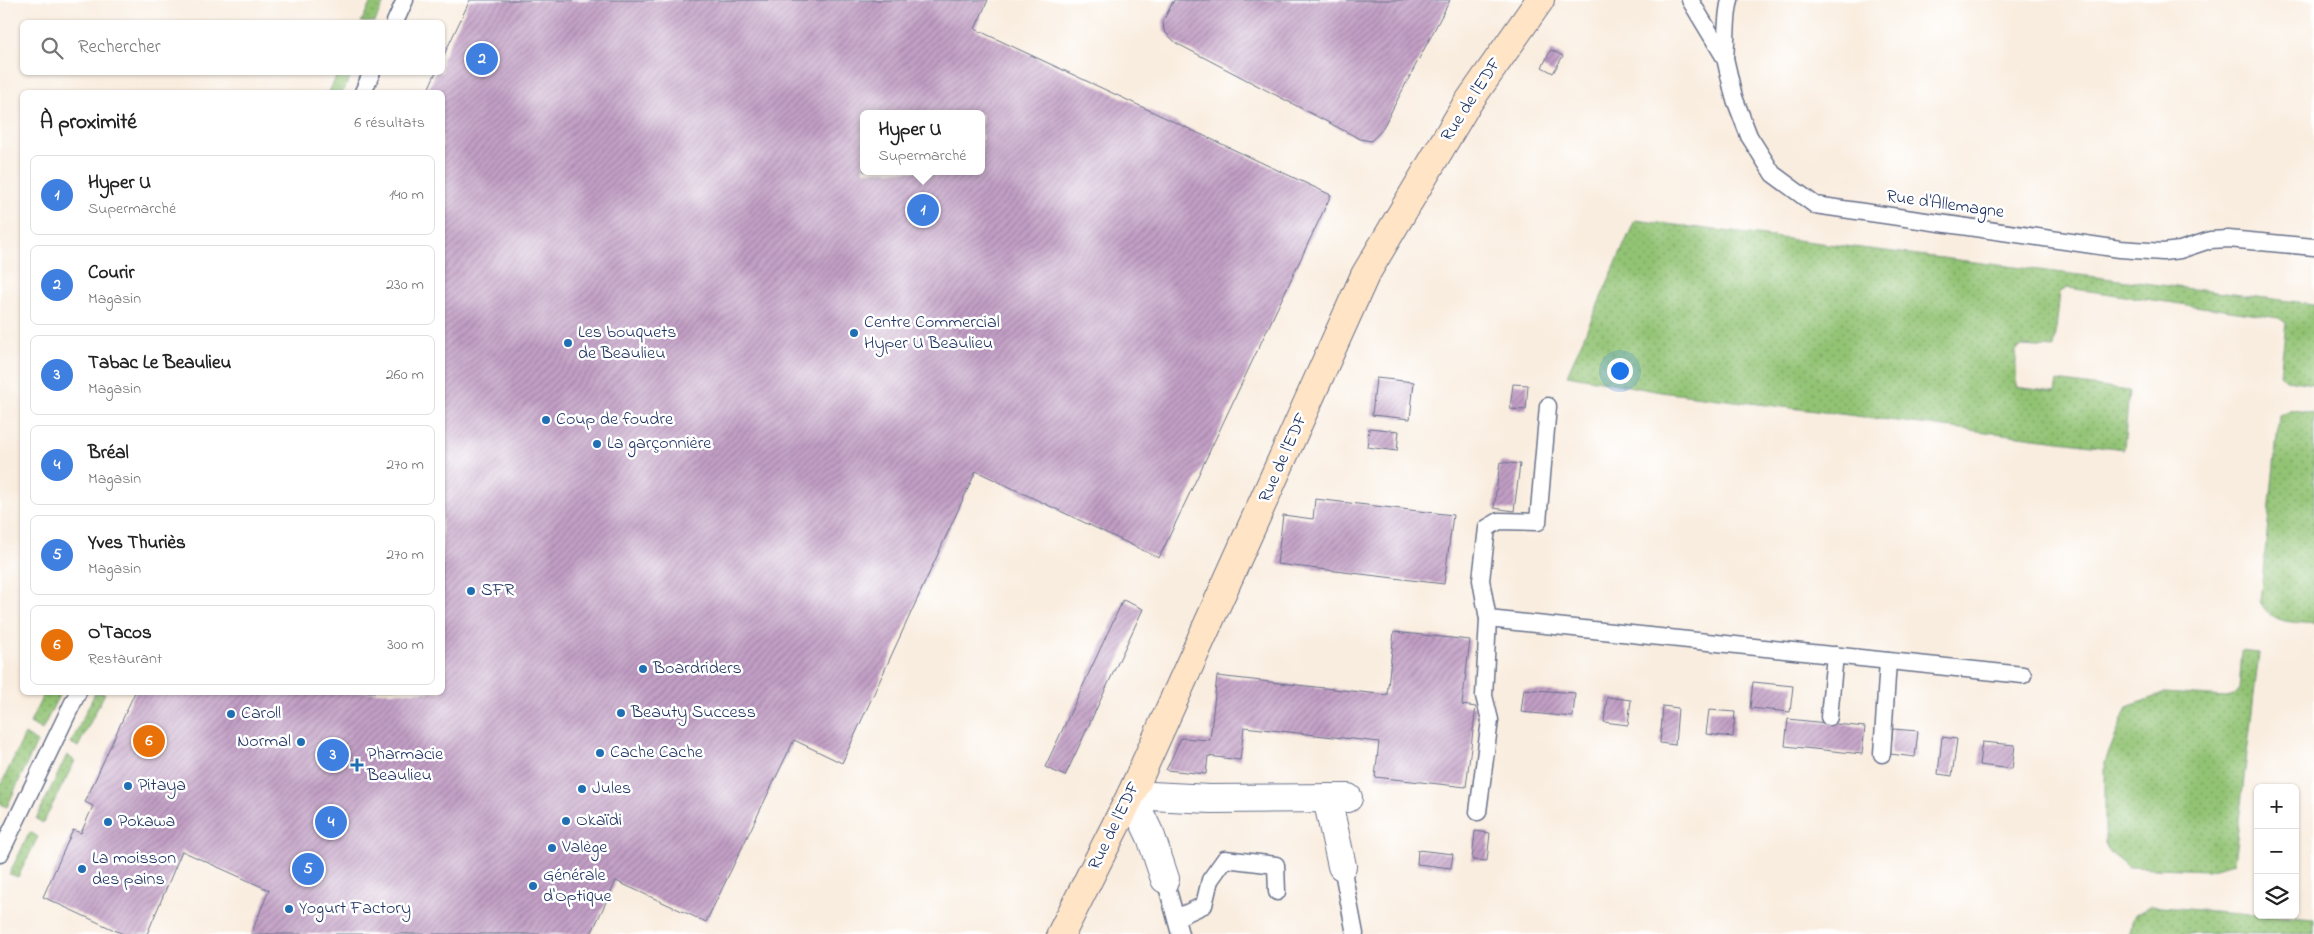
<!DOCTYPE html>
<html lang="fr">
<head>
<meta charset="utf-8">
<style>
  :root { --surface:#fff; --page:#f2f2f2; --text:#222; --muted:#767676; --line:#e0e0e0; --accent:#db2777 }
  body { margin:0; font-family:"Indie Flower",sans-serif; background:var(--page); color:var(--text) }
  .controls { position:absolute; right:15px; bottom:15px; display:grid; overflow:hidden; border-radius:8px; box-shadow:0 1px 4px #0004 }
  .controls button { width:45px; height:45px; display:grid; place-items:center; padding:0; border:0; border-bottom:1px solid var(--line); background:var(--surface); color:var(--text); font:25px sans-serif }
  .you { position:absolute; left:1619px; top:370px; width:18px; height:18px; margin:-12px; border:4px solid #fff; border-radius:50%; background:#1a73e8; box-shadow:0 0 0 8px #1a73e833 }
  .badge { display:grid; place-items:center; width:32px; height:32px; border-radius:50%; background:var(--accent); color:#fff; font-size:16px; font-weight:700 }
  .pin { position:absolute; translate:-50% -50%; border:2px solid #fff; box-shadow:0 1px 5px #0006 }
  .popup { position:absolute; left:860px; top:110px; width:125px; height:65px; box-sizing:border-box; display:grid; place-content:center; border-radius:8px; background:var(--surface); filter:drop-shadow(0 1px 4px #0005); font-size:16px; white-space:nowrap; color:var(--muted) }
  .popup b { font-size:19px; color:var(--text) }
  .popup::after { content:''; position:absolute; left:50%; top:100%; margin-left:-10px; border:10px solid transparent; border-top-color:var(--surface) }
  .list { margin:0; padding:0; list-style:none }
  h2 { display:flex; justify-content:space-between; align-items:center; height:65px; margin:0; padding:0 20px; font-size:21px }
  h2 small { font-size:16px; font-weight:400; color:var(--muted) }
  .list li { display:grid; grid-template-columns:32px 1fr auto; gap:15px; align-items:center; box-sizing:border-box; height:80px; margin:0 10px 10px; padding:0 10px; border:1px solid var(--line); border-radius:8px }
  .list b { display:block; font-size:19px; white-space:nowrap }
  .list p { margin:0; font-size:16px; white-space:nowrap; color:var(--muted) }
  .list em { font-size:16px; font-style:normal; color:var(--muted) }
  .icon { flex:none; width:28px; height:28px; fill:none; stroke:currentColor; stroke-width:2; stroke-linecap:round; stroke-linejoin:round }
  .map { position:relative; flex:none; width:2314px; height:934px; overflow:hidden }
  .search { position:absolute; background:var(--surface); box-shadow:0 1px 4px #0004; left:20px; top:20px; width:425px; height:55px; display:flex; align-items:center; gap:12px; box-sizing:border-box; padding:0 18px; border-radius:8px; color:var(--muted); font-size:19px }
  .panel { position:absolute; background:var(--surface); box-shadow:0 1px 4px #0004; left:20px; top:90px; width:425px; height:605px; border-radius:8px }
  .map>svg:first-child { display:block }
</style>
</head>
<body>
<div class="map">
<svg width="2314" height="934" viewBox="0 0 2314 934">
  <defs>
    <pattern id="grass-dots" width="8" height="8" patternUnits="userSpaceOnUse" patternTransform="scale(1.25)"><rect width="8" height="8" fill="#92c373"/><path d="M2 2h.1M6 6h.1" fill="none" stroke="#769f62" stroke-width="1.8" stroke-linecap="round"/></pattern>
    <pattern id="building-hatch" width="6" height="6" patternUnits="userSpaceOnUse" patternTransform="scale(1.25)"><rect width="6" height="6" fill="#c29fc5"/><path d="M-1 1l2-2M0 6l6-6M5 7l2-2" fill="none" stroke="#9d82a3"/></pattern>
  </defs>
  <rect width="100%" height="100%" fill="#fff"/>
  <filter id="ink" filterUnits="userSpaceOnUse"><feTurbulence type="fractalNoise" baseFrequency=".02" numOctaves="2"/><feDisplacementMap in="SourceGraphic" scale="10" xChannelSelector="R" yChannelSelector="G"/><feConvolveMatrix kernelMatrix="1 2 1 2 8 2 1 2 1" color-interpolation-filters="sRGB"/></filter>
  <filter id="wash" filterUnits="userSpaceOnUse"><feTurbulence type="fractalNoise" baseFrequency=".0096" numOctaves="4" result="noise"/><feDisplacementMap in="SourceGraphic" scale="20" xChannelSelector="R" yChannelSelector="G"/><feGaussianBlur stdDeviation="1.12" result="paint"/><feColorMatrix in="noise" values="0 0 0 0 0 0 0 0 0 0 0 0 0 0 0 0 0 1.4 0 .05"/><feComposite in="paint" operator="in"/></filter>
  <g filter="url(#wash)">
    <rect width="100%" height="100%" fill="#f9eddf"/>
    <g fill="url(#grass-dots)" stroke="#567968">
      <polygon points="372,0 385,0 375,22 361,22"/>
      <polygon points="338,73 352,73 343,92 329,92"/>
      <polygon points="1635,220 2314,304 2314,384 2286,380 2280,375 2286,323 2279,318 2068,288 2060,292 2054,348 2022,346 2016,350 2016,387 2055,392 2057,381 2129,391 2124,449 1661,392 1567,375"/>
      <path d="M2293,410L2314,413V624C2290,621 2271,625 2260,601L2279,416Z"/>
      <polygon points="2242,651 2259,653 2234,863 2208,870 2129,867 2110,853 2105,843 2105,762 2127,707 2165,693 2226,697 2234,695 2239,689"/>
      <polygon points="44,693 60,693 42,730 30,723"/>
      <polygon points="95,693 105,693 78,747 71,743"/>
      <polygon points="25,734 37,742 7,807 0,804 0,787"/>
      <polygon points="67,755 75,761 43,823 36,819"/>
      <polygon points="30,832 38,837 18,877 9,874"/>
      <polygon points="2150,906 2314,919 2314,934 2128,934 2134,916"/>
    </g>
    <g id="blocks">
      <g fill="url(#building-hatch)" fill-rule="evenodd">
        <path d="M470,0H988L975,29L1331,195L1159,558L976,471L842,763L794,740L706,922L616,881L591,934H251L269,890L182,851L147,934H123L43,897L73,830L81,833L93,806L85,802L135,692H442V92H427L436,72H442V59ZM864,114H982V171H864Z"/>
        <polygon points="1174,0 1450,0 1381,131 1371,141 1360,139 1176,43 1164,31 1163,21"/>
        <polygon points="1551,50 1563,56 1553,73 1542,67"/>
        <polygon points="1376,378 1414,382 1410,419 1372,415"/>
        <polygon points="1513,384 1528,385 1526,410 1510,409"/>
        <polygon points="1369,428 1399,431 1397,451 1367,447"/>
        <polygon points="1500,462 1520,464 1514,511 1494,508"/>
        <polygon points="1315,499 1453,515 1444,584 1277,564 1283,515 1313,519"/>
        <polygon points="1123,600 1143,609 1065,776 1045,767"/>
        <polygon points="1394,632 1470,640 1462,705 1476,707 1466,787 1375,777 1379,742 1244,727 1240,760 1208,756 1206,774 1166,770 1181,738 1210,740 1217,676 1387,695"/>
        <polygon points="1753,682 1793,686 1790,712 1750,708"/>
        <polygon points="1524,689 1575,693 1573,717 1521,712"/>
        <polygon points="1607,697 1631,700 1628,725 1604,722"/>
        <polygon points="1663,706 1678,708 1675,745 1660,743"/>
        <polygon points="1709,710 1735,712 1733,737 1706,734"/>
        <polygon points="1788,719 1865,727 1862,754 1785,746"/>
        <polygon points="1893,729 1918,731 1915,757 1890,754"/>
        <polygon points="1942,737 1957,739 1952,776 1938,774"/>
        <polygon points="1982,742 2015,745 2012,769 1979,765"/>
        <polygon points="1475,831 1490,833 1487,861 1472,860"/>
        <polygon points="1418,850 1453,854 1451,868 1417,864"/>
      </g>
    </g>
  </g>
  <g filter="url(#ink)">
    <use href="#blocks" fill-opacity="0" stroke="#69728b" stroke-width="1"/>
    <g fill="none" stroke-linecap="round" stroke-linejoin="round">
      <g stroke="#69728b" stroke-width="19">
        <g id="lane">
          <polyline points="1690,0 1725,58 1734,97 1749,136 1773,174 1815,205 2120,249 2163,252 2180,250 2210,240 2228,239 2314,247"/>
          <polyline points="395,22 405,0"/>
          <path d="M1725,58C1727,38 1725,19 1730,0"/>
          <polyline points="363,92 372,72"/>
          <polyline points="1488,619 2023,675"/>
          <polyline points="1829,717 1835,655"/>
          <polyline points="1882,754 1888,661"/>
          <polyline points="1478,812 1490,720 1484,696 1488,619 1481,580 1487,528 1499,521 1538,522 1548,406"/>
          <polyline points="0,854 78,692"/>
          <polyline points="1342,866 1355,934"/>
          <polyline points="1165,879 1180,934"/>
          <polyline points="1176,918 1204,905 1210,880 1225,859 1276,865 1277,892"/>
        </g>
      </g>
      <g stroke="#69728b" stroke-width="30">
        <g id="street">
          <polyline points="1327,798 1342,866"/>
          <polyline points="1165,879 1151,837 1131,795 1210,799 1348,798"/>
        </g>
      </g>
      <g stroke="#69728b" stroke-width="30">
        <polyline id="secondary" points="1061,934 1131,795 1365,275 1465,107 1540,0"/>
      </g>
      <use href="#lane" stroke="#fff" stroke-width="16"/>
      <use href="#street" stroke="#fff" stroke-width="28"/>
      <use href="#secondary" stroke="#ffe4c6" stroke-width="28"/>
    </g>
  </g>
  <g fill="#1f6fb2" stroke="#fff" stroke-width="2">
    <circle cx="854" cy="333" r="5"/>
    <circle cx="568" cy="343" r="5"/>
    <circle cx="546" cy="420" r="5"/>
    <circle cx="597" cy="444" r="5"/>
    <circle cx="471" cy="591" r="5"/>
    <circle cx="643" cy="669" r="5"/>
    <circle cx="621" cy="713" r="5"/>
    <circle cx="231" cy="714" r="5"/>
    <circle cx="301" cy="742" r="5"/>
    <circle cx="600" cy="753" r="5"/>
    <path d="M354.5 757.5h5v5h5v5h-5v5h-5v-5h-5v-5h5z"/>
    <circle cx="128" cy="786" r="5"/>
    <circle cx="582" cy="789" r="5"/>
    <circle cx="566" cy="821" r="5"/>
    <circle cx="108" cy="822" r="5"/>
    <circle cx="552" cy="848" r="5"/>
    <circle cx="82" cy="869" r="5"/>
    <circle cx="533" cy="886" r="5"/>
    <circle cx="289" cy="909" r="5"/>
  </g>
  <g text-anchor="middle" dominant-baseline="central" stroke-width="5" stroke-linejoin="round" paint-order="stroke">
    <g font-size="18" fill="#1b2f5e" stroke="#fff">
      <text transform="translate(1472 100) rotate(-57)">Rue de l'EDF</text>
      <text transform="translate(1945 205) rotate(8)">Rue d'Allemagne</text>
      <text transform="translate(1284 458) rotate(-66)">Rue de l'EDF</text>
      <text transform="translate(1115 826) rotate(-64)">Rue de l'EDF</text>
    </g>
    <g font-size="18" fill="#1b2f5e" stroke="#fff" text-anchor="start">
      <text x="864" y="323">Centre Commercial<tspan x="864" dy="21">Hyper U Beaulieu</tspan></text>
      <text x="578" y="333">Les bouquets<tspan x="578" dy="21">de Beaulieu</tspan></text>
      <text x="556" y="420">Coup de foudre</text>
      <text x="607" y="444">La garçonnière</text>
      <text x="481" y="591">SFR</text>
      <text x="653" y="669">Boardriders</text>
      <text x="631" y="713">Beauty Success</text>
      <text x="241" y="714">Caroll</text>
      <text x="291" y="742" text-anchor="end">Normal</text>
      <text x="610" y="753">Cache Cache</text>
      <text x="367" y="755">Pharmacie<tspan x="367" dy="21">Beaulieu</tspan></text>
      <text x="138" y="786">Pitaya</text>
      <text x="592" y="789">Jules</text>
      <text x="576" y="821">Okaïdi</text>
      <text x="118" y="822">Pokawa</text>
      <text x="562" y="848">Valège</text>
      <text x="92" y="859">La moisson<tspan x="92" dy="21">des pains</tspan></text>
      <text x="543" y="876">Générale<tspan x="543" dy="21">d'Optique</tspan></text>
      <text x="299" y="909">Yogurt Factory</text>
    </g>
  </g>
</svg>
<div class="controls">
<button>+</button>
<button>−</button>
<button><svg class="icon" aria-label="layers" viewBox="0 0 24 24"><path d="M12 4l9 5-9 5-9-5zM3 14l9 5 9-5"/></svg></button>
</div>
<div class="you"></div>
<div class="pin badge" style="left:923px;top:210px;background:#3f7fe0">1</div>
<div class="popup"><b>Hyper U</b>Supermarché</div>
<div class="pin badge" style="left:482px;top:59px;background:#3f7fe0">2</div>
<div class="pin badge" style="left:333px;top:755px;background:#3f7fe0">3</div>
<div class="pin badge" style="left:331px;top:822px;background:#3f7fe0">4</div>
<div class="pin badge" style="left:308px;top:869px;background:#3f7fe0">5</div>
<div class="pin badge" style="left:149px;top:741px;background:#e8710a">6</div>
<div class="search"><svg class="icon" aria-label="search" viewBox="0 0 24 24"><circle cx="10" cy="10" r="6"/><path d="M15 15l6 6"/></svg>Rechercher</div>
<section class="panel">
<h2>À proximité<small>6 résultats</small></h2>
<ul class="list">
<li><span class="badge" style="background:#3f7fe0">1</span><div><b>Hyper U</b><p>Supermarché</p></div><em>140 m</em></li>
<li><span class="badge" style="background:#3f7fe0">2</span><div><b>Courir</b><p>Magasin</p></div><em>230 m</em></li>
<li><span class="badge" style="background:#3f7fe0">3</span><div><b>Tabac Le Beaulieu</b><p>Magasin</p></div><em>260 m</em></li>
<li><span class="badge" style="background:#3f7fe0">4</span><div><b>Bréal</b><p>Magasin</p></div><em>270 m</em></li>
<li><span class="badge" style="background:#3f7fe0">5</span><div><b>Yves Thuriès</b><p>Magasin</p></div><em>270 m</em></li>
<li><span class="badge" style="background:#e8710a">6</span><div><b>O'Tacos</b><p>Restaurant</p></div><em>300 m</em></li>
</ul>
</section>
</div>
</body>
</html>
